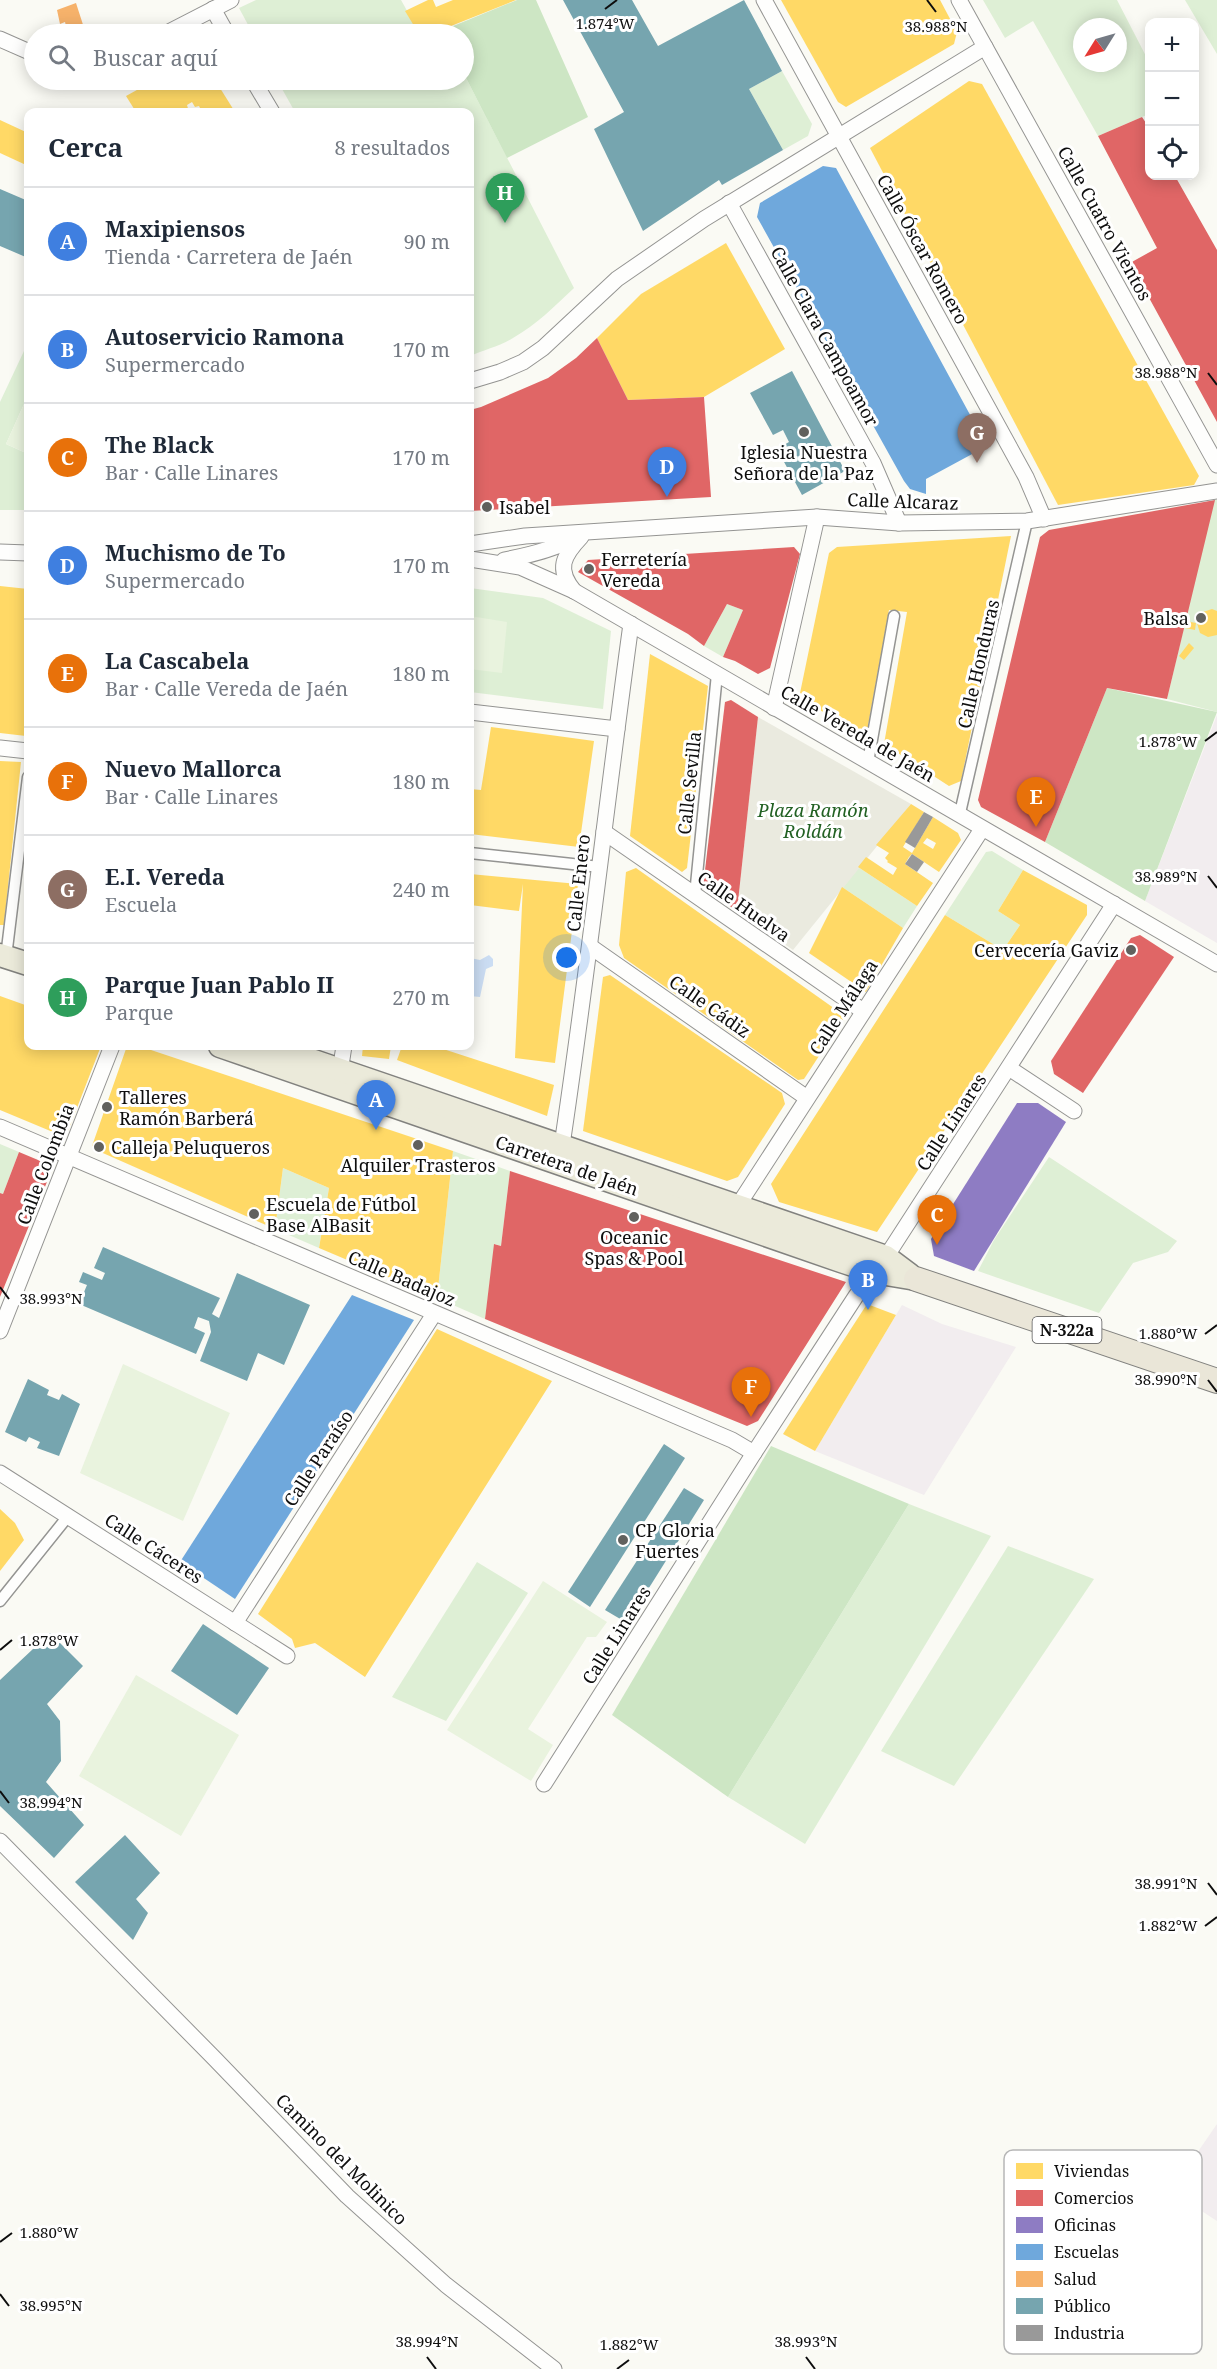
<!DOCTYPE html>
<html lang="es">
<head>
<meta charset="utf-8">
<style>
  :root { --surface:#fff; --page:#f6f6f7; --text:#1f2937; --muted:#747a83; --line:#e0e1e3; --accent:#61615e }
  body { margin:0; font-family:"Noto Serif",serif; background:var(--page); color:var(--text) }
  .controls { position:absolute; right:18px; top:18px; display:grid; overflow:hidden; border-radius:12px; box-shadow:0 3px 15px #0003 }
  .controls button { width:54px; height:54px; display:grid; place-items:center; padding:0; border:0; border-bottom:2px solid var(--line); background:var(--surface); color:var(--text); font:30px sans-serif }
  .compass { position:absolute; left:1073px; top:18px; width:54px; height:54px; border-radius:50%; background:var(--surface); box-shadow:0 3px 15px #0003; rotate:233deg }
  .you { position:absolute; left:567px; top:958px; width:21px; height:21px; margin:-15px; border:4px solid #fff; border-radius:50%; background:#1a73e8; box-shadow:0 0 0 9px #1a73e833 }
  .badge { display:grid; place-items:center; width:39px; height:39px; border-radius:50%; background:var(--accent); color:#fff; font-size:20px; font-weight:700 }
  .pin { position:absolute; translate:-50% -50px; filter:drop-shadow(0 2px 3px #0008) }
  .pin::after { content:''; position:absolute; top:32px; width:21px; height:18px; background:inherit; clip-path:polygon(0 0,100% 0,50% 100%) }
  .list { margin:0; padding:0; list-style:none }
  h2 { display:flex; justify-content:space-between; align-items:center; height:78px; margin:0; padding:0 24px; font-size:26px }
  h2 small { font-size:20px; font-weight:400; color:var(--muted) }
  .list li { display:grid; grid-template-columns:39px 1fr auto; gap:18px; align-items:center; box-sizing:border-box; height:108px; padding:0 24px; border-top:2px solid var(--line) }
  .list b { display:block; font-size:22px; white-space:nowrap }
  .list p { margin:0; font-size:20px; white-space:nowrap; color:var(--muted) }
  .list em { font-size:20px; font-style:normal; color:var(--muted) }
  .icon { flex:none; width:33px; height:33px; fill:none; stroke:currentColor; stroke-width:2; stroke-linecap:round; stroke-linejoin:round }
  .map { position:relative; flex:none; width:1217px; height:2369px; overflow:hidden }
  .search { position:absolute; background:var(--surface); box-shadow:0 3px 15px #0003; left:24px; top:24px; width:450px; height:66px; display:flex; align-items:center; gap:15px; box-sizing:border-box; padding:0 21px; border-radius:33px; color:var(--muted); font-size:22px }
  .panel { position:absolute; background:var(--surface); box-shadow:0 3px 15px #0003; left:24px; top:108px; width:450px; height:942px; border-radius:12px }
  .map>svg:first-child { display:block }
</style>
</head>
<body>
<div class="map">
<svg width="1217" height="2369" viewBox="0 0 1217 2369">
  <rect width="100%" height="100%" fill="#fafaf4"/>
  <g fill="#f2edef">
    <polygon points="1217,715 1217,943 1145,901"/>
    <polygon points="902,1305 942,1324 1016,1347 924,1495 815,1451"/>
    <polygon points="1217,2124 1217,2221 1171,2191"/>
  </g>
  <g fill="#deefd5" fill-rule="evenodd">
    <polygon points="256,0 401,0 420,34 253,34 239,8"/>
    <path d="M983,0H1117L1149,62V114L1098,136L1033,21L1005,38ZM1082,27H1118V63H1082Z"/>
    <polygon points="1186,0 1217,0 1217,54 1185,0"/>
    <polygon points="782,71 812,124 808,136 783,150 749,89"/>
    <path d="M464,74L574,288C555,306 536,325 513,338C500,346 484,350 470,356V112H295L277,80H464Z"/>
    <polygon points="24,351 28,353 28,395 6,444 28,454 28,510 0,510 0,402"/>
    <polygon points="1214,500 1217,500 1217,712 1167,699"/>
    <polygon points="470,588 543,598 611,631 603,709 470,692"/>
    <polygon points="727,604 743,610 723,657 704,646"/>
    <polygon points="992,851 1023,870 998,911 1020,925 1003,950 945,915 986,852"/>
    <polygon points="858,867 917,906 903,928 842,887"/>
    <polygon points="0,1144 19,1152 3,1194 0,1193"/>
    <polygon points="453,1151 510,1171 501,1246 495,1244 485,1319 437,1298"/>
    <polygon points="1049,1157 1177,1241 1168,1252 1133,1263 1099,1313 978,1271 994,1240"/>
    <polygon points="283,1168 329,1188 319,1248 275,1229"/>
    <polygon points="909,1504 991,1536 805,1844 728,1797"/>
    <polygon points="1008,1546 1094,1579 954,1786 881,1751"/>
    <polygon points="477,1562 528,1593 446,1721 392,1697"/>
  </g>
  <g fill="#cde6c4">
    <polygon points="517,0 536,0 588,117 507,158 464,74 464,34 443,34 441,31"/>
    <polygon points="1107,688 1217,712 1145,901 1045,842"/>
    <polygon points="771,1446 909,1504 728,1797 612,1715"/>
  </g>
  <g fill="#e9f3de">
    <polygon points="28,395 28,454 6,444"/>
    <polygon points="470,616 507,622 502,673 470,669"/>
    <polygon points="123,1364 230,1413 183,1521 80,1473"/>
    <polygon points="543,1581 607,1622 596,1637 587,1637 528,1729 553,1745 531,1781 447,1730"/>
    <polygon points="136,1675 239,1735 181,1836 79,1776"/>
  </g>
  <polygon fill="#eaeadf" points="758,717 911,804 793,950 737,911"/>
  <polygon fill="#cbddf3" points="489,955 493,959 493,966 486,969 480,997 470,996 470,958 480,960"/>
  <g fill="#ffd966" fill-rule="evenodd">
    <polygon points="428,0 433,0 436,7 453,0 516,0 431,34 419,34 405,11"/>
    <polygon points="781,0 940,0 957,32 954,44 846,107 838,102"/>
    <polygon points="155,80 215,80 235,112 202,112 199,106 195,107 192,102 187,105 189,112 136,112 126,96"/>
    <polygon points="969,81 982,84 1199,476 1194,485 1058,505 870,148"/>
    <polygon points="0,120 28,133 28,159 26,165 0,153"/>
    <polygon points="726,243 785,349 704,397 628,400 597,338 641,294"/>
    <polygon points="1011,536 961,781 949,786 884,744 907,612 889,610 866,737 799,698 829,553 837,547"/>
    <polygon points="0,586 28,589 28,705 26,736 0,733"/>
    <polygon points="1212,609 1217,611 1217,635 1208,637 1200,633 1196,620 1200,613"/>
    <polygon points="1186,621 1196,623 1195,630 1185,628"/>
    <polygon points="1189,643 1194,648 1184,660 1179,656"/>
    <polygon points="650,654 708,686 687,868 682,872 630,836"/>
    <polygon points="491,727 594,741 579,847 470,834 470,789 481,790"/>
    <polygon points="0,761 21,762 4,925 0,925"/>
    <path d="M911,804L924,812L903,847L912,853L933,817L958,833L961,840L939,872L912,854L909,857L905,864L933,883L917,906L858,867L866,857L893,875L897,868L887,862L888,861L885,858L889,853L876,845ZM927,838L936,843L933,849L923,843Z"/>
    <polygon points="636,868 845,1016 804,1079 798,1080 624,958 619,945 626,872"/>
    <polygon points="1023,870 1087,905 1087,915 877,1232 779,1202 771,1184 945,915 1003,950 1020,925 998,911"/>
    <polygon points="470,874 578,884 555,1063 515,1058 523,884 519,911 470,905"/>
    <polygon points="842,887 903,928 866,992 809,953"/>
    <polygon points="610,975 782,1093 785,1104 738,1177 727,1181 583,1131 603,977"/>
    <polygon points="0,996 28,1006 28,1046 101,1046 68,1131 60,1135 0,1110"/>
    <polygon points="127,1046 139,1046 453,1151 437,1298 319,1248 329,1188 283,1168 275,1229 96,1150 92,1146"/>
    <polygon points="363,1046 391,1046 389,1059 362,1056"/>
    <polygon points="402,1046 434,1046 554,1085 547,1116 397,1060"/>
    <polygon points="867,1304 896,1315 815,1451 783,1434"/>
    <polygon points="437,1329 552,1381 365,1677 315,1643 295,1648 292,1639 258,1614"/>
    <polygon points="0,1509 15,1523 24,1540 0,1571"/>
  </g>
  <g fill="#e06666">
    <polygon points="1142,117 1150,129 1150,176 1175,176 1217,250 1217,422 1130,263 1157,248 1098,136"/>
    <polygon points="597,338 628,400 704,397 711,497 470,511 470,410 481,407 548,378 576,358"/>
    <polygon points="1215,500 1167,699 1107,688 1045,842 981,807 978,800 1040,537 1049,530"/>
    <polygon points="794,547 800,554 770,668 758,674 735,661 723,657 743,610 727,604 704,646 688,634 578,572 588,560"/>
    <polygon points="731,700 758,717 737,911 703,887 725,702"/>
    <polygon points="1140,935 1174,957 1083,1093 1054,1074 1051,1061 1131,938"/>
    <polygon points="19,1152 50,1165 51,1172 0,1297 0,1193 3,1194"/>
    <polygon points="510,1171 846,1282 758,1421 747,1426 485,1319 494,1244 501,1246"/>
  </g>
  <polygon fill="#8e7cc3" points="1017,1103 1038,1103 1066,1122 974,1271 934,1256 931,1239"/>
  <g fill="#6fa8dc">
    <polygon points="823,166 836,168 987,446 926,479 926,494 910,489 904,481 757,217 760,203"/>
    <polygon points="352,1295 414,1320 235,1599 180,1562"/>
  </g>
  <polygon fill="#f6b26b" points="76,3 86,34 68,34 65,22 60,24 57,10"/>
  <g fill="#76a5af">
    <polygon points="563,0 632,0 658,46 744,0 782,71 749,89 783,150 722,185 719,180 643,231 594,129 624,112"/>
    <polygon points="0,189 28,201 28,258 0,246"/>
    <polygon points="792,371 845,471 802,495 777,449 789,442 783,430 773,435 750,393"/>
    <polygon points="103,1247 220,1298 212,1314 219,1318 237,1273 310,1305 284,1365 258,1353 247,1381 200,1361 211,1332 209,1321 198,1317 194,1328 205,1333 196,1354 79,1304 87,1285 79,1282 83,1272 102,1280 105,1273 94,1268"/>
    <polygon points="28,1379 49,1390 47,1395 59,1400 62,1394 80,1404 59,1456 37,1448 40,1442 29,1437 26,1442 5,1432"/>
    <polygon points="664,1444 685,1458 590,1607 568,1592"/>
    <polygon points="684,1488 704,1500 627,1623 605,1610"/>
    <polygon points="203,1624 269,1668 237,1715 171,1671"/>
    <polygon points="50,1633 83,1666 47,1704 60,1721 61,1761 46,1782 84,1825 54,1858 0,1806 0,1680"/>
    <polygon points="125,1835 160,1873 136,1899 148,1913 133,1940 75,1882"/>
  </g>
  <g fill="#999">
    <polygon points="924,812 933,817 915,848 905,842"/>
    <polygon points="912,854 924,862 917,872 905,864"/>
  </g>
  <g fill="none" stroke-linecap="round" stroke-linejoin="round">
    <g stroke="#949492" stroke-width="13">
      <g id="pedestrian">
        <polyline points="868,762 894,616"/>
        <polyline points="960,813 1027,521"/>
        <polyline points="470,853 600,867"/>
        <polyline points="695,895 717,674"/>
        <polyline points="6,957 28,777"/>
        <polyline points="0,1601 69,1515"/>
      </g>
    </g>
    <g stroke="#949492" stroke-width="17">
      <g id="minor">
        <polyline points="764,0 1026,477 1044,519"/>
        <polyline points="959,0 1217,465"/>
        <polyline points="213,9 227,34"/>
        <polyline points="165,34 231,0"/>
        <polyline points="0,39 34,54"/>
        <polyline points="253,80 272,112"/>
        <polyline points="729,203 873,463 899,523"/>
        <polyline points="470,381 500,372 523,362 543,348 617,279 704,219 985,47"/>
        <polyline points="470,544 525,536 817,517 899,523 1027,521 1217,491"/>
        <polyline points="0,552 28,553"/>
        <polyline points="470,559 520,567 574,591 1217,964"/>
        <path d="M504,560C531,555 555,549 580,536"/>
        <path d="M574,591C556,569 563,556 581,537"/>
        <polyline points="774,708 817,517"/>
        <polyline points="470,712 617,729"/>
        <polyline points="0,748 28,751"/>
        <polyline points="604,832 863,1011"/>
        <polyline points="591,947 807,1098"/>
        <polyline points="1009,1068 1074,1111"/>
        <polyline points="339,1078 344,1046"/>
        <polyline points="0,1127 732,1440 754,1453"/>
        <path d="M562,1145C588,972 607,798 631,624"/>
        <polyline points="737,1207 982,829"/>
        <polyline points="0,1331 112,1046"/>
        <polyline points="0,1473 287,1656"/>
        <polyline points="235,1623 434,1314"/>
        <polyline points="544,1784 754,1453 856,1296 886,1257 1114,904"/>
        <polyline points="0,1841 215,2059 347,2196 446,2285 554,2369"/>
      </g>
    </g>
    <g stroke="#82827f" stroke-width="25">
      <g id="primary">
        <polyline points="0,955 28,964"/>
        <polyline points="220,1046 841,1261 874,1272 916,1279"/>
        <polyline points="270,1046 886,1257 910,1275"/>
      </g>
    </g>
    <g stroke="#82827f" stroke-width="26">
      <polyline id="trunk" points="916,1279 1217,1381"/>
    </g>
    <use href="#pedestrian" stroke="#fefefd" stroke-width="10"/>
    <use href="#minor" stroke="#fefefd" stroke-width="15"/>
    <use href="#primary" stroke="#ebeada" stroke-width="22"/>
    <use href="#trunk" stroke="#eae6d8" stroke-width="24"/>
  </g>
  <path fill="none" stroke="#0e0e0e" stroke-width="2" d="M927,0L936,12M605,9L617,0M1208,373L1217,385M1205,741L1217,732M1208,876L1217,888M0,1287L9,1299M1205,1334L1217,1325M1208,1380L1217,1392M0,1650L12,1640M0,1791L9,1803M1208,1883L1217,1895M1205,1926L1217,1917M0,2242L12,2233M0,2294L9,2306M427,2357L436,2369M806,2357L815,2369M617,2369L629,2360"/>
  <g fill="#61615e" stroke="#fff" stroke-width="2">
    <circle cx="804" cy="432" r="6"/>
    <circle cx="487" cy="507" r="6"/>
    <circle cx="589" cy="569" r="6"/>
    <circle cx="1201" cy="618" r="6"/>
    <circle cx="1131" cy="950" r="6"/>
    <circle cx="107" cy="1107" r="6"/>
    <circle cx="418" cy="1145" r="6"/>
    <circle cx="99" cy="1147" r="6"/>
    <circle cx="254" cy="1214" r="6"/>
    <circle cx="634" cy="1217" r="6"/>
    <circle cx="623" cy="1540" r="6"/>
  </g>
  <g text-anchor="middle" dominant-baseline="central" stroke-width="6" stroke-linejoin="round" paint-order="stroke">
    <rect fill="#fff" stroke="#565656" stroke-width="1.5" x="1032.5" y="1317" width="69" height="26" rx="4.5"/>
    <g font-size="16" font-weight="bold" fill="#0e0e0e">
      <text x="1067" y="1330">N-322a</text>
    </g>
    <g font-size="18" fill="#0e0e0e" stroke="#fff">
      <text transform="translate(1105 223) rotate(61)">Calle Cuatro Vientos</text>
      <text transform="translate(923 249) rotate(61)">Calle Óscar Romero</text>
      <text transform="translate(825 336) rotate(61)">Calle Clara Campoamor</text>
      <text transform="translate(903 501) rotate(2)">Calle Alcaraz</text>
      <text transform="translate(978 664) rotate(-77)">Calle Honduras</text>
      <text transform="translate(858 733) rotate(30)">Calle Vereda de Jaén</text>
      <text transform="translate(689 783) rotate(-84)">Calle Sevilla</text>
      <text transform="translate(578 883) rotate(-84)">Calle Enero</text>
      <text transform="translate(744 906) rotate(35)">Calle Huelva</text>
      <text transform="translate(710 1006) rotate(35)">Calle Cádiz</text>
      <text transform="translate(843 1007) rotate(-57)">Calle Málaga</text>
      <text transform="translate(951 1122) rotate(-57)">Calle Linares</text>
      <text transform="translate(45 1164) rotate(-69)">Calle Colombia</text>
      <text transform="translate(567 1165) rotate(19)">Carretera de Jaén</text>
      <text transform="translate(402 1278) rotate(23)">Calle Badajoz</text>
      <text transform="translate(318 1458) rotate(-57)">Calle Paraíso</text>
      <text transform="translate(154 1548) rotate(33)">Calle Cáceres</text>
      <text transform="translate(616 1635) rotate(-58)">Calle Linares</text>
      <text transform="translate(342 2159) rotate(45)">Camino del Molinico</text>
    </g>
    <g font-size="18" fill="#0e0e0e" stroke="#fff" text-anchor="start">
      <text x="804" y="452" text-anchor="middle">Iglesia Nuestra<tspan x="804" dy="21">Señora de la Paz</tspan></text>
      <text x="499" y="507">Isabel</text>
      <text x="601" y="559">Ferretería<tspan x="601" dy="21">Vereda</tspan></text>
      <text x="1189" y="618" text-anchor="end">Balsa</text>
      <text x="1119" y="950" text-anchor="end">Cervecería Gaviz</text>
      <text x="119" y="1097">Talleres<tspan x="119" dy="21">Ramón Barberá</tspan></text>
      <text x="111" y="1147">Calleja Peluqueros</text>
      <text x="418" y="1165" text-anchor="middle">Alquiler Trasteros</text>
      <text x="266" y="1204">Escuela de Fútbol<tspan x="266" dy="21">Base AlBasit</tspan></text>
      <text x="634" y="1237" text-anchor="middle">Oceanic<tspan x="634" dy="21">Spas &amp; Pool</tspan></text>
      <text x="635" y="1530">CP Gloria<tspan x="635" dy="21">Fuertes</tspan></text>
    </g>
    <g font-size="18" font-style="italic" fill="#226123" stroke="#fff">
      <text x="813" y="810">Plaza Ramón<tspan x="813" dy="21">Roldán</tspan></text>
    </g>
  </g>
  <rect x="1004" y="2150" width="198" height="204" rx="9" fill="#fff" stroke="#b7b7b7" stroke-width="1.5"/>
  <rect x="1016" y="2163" width="27" height="16" fill="#ffd966"/>
  <rect x="1016" y="2190" width="27" height="16" fill="#e06666"/>
  <rect x="1016" y="2217" width="27" height="16" fill="#8e7cc3"/>
  <rect x="1016" y="2244" width="27" height="16" fill="#6fa8dc"/>
  <rect x="1016" y="2271" width="27" height="16" fill="#f6b26b"/>
  <rect x="1016" y="2298" width="27" height="16" fill="#76a5af"/>
  <rect x="1016" y="2325" width="27" height="16" fill="#999"/>
  <g font-size="16" fill="#0e0e0e">
    <text x="1054" y="2177">Viviendas</text>
    <text x="1054" y="2204">Comercios</text>
    <text x="1054" y="2231">Oficinas</text>
    <text x="1054" y="2258">Escuelas</text>
    <text x="1054" y="2285">Salud</text>
    <text x="1054" y="2312">Público</text>
    <text x="1054" y="2339">Industria</text>
  </g>
  <g font-size="15" text-anchor="middle" fill="#0e0e0e" stroke="#fff" stroke-width="6" stroke-linejoin="round" paint-order="stroke">
    <text x="605" y="29">1.874°W</text>
    <text x="936" y="32">38.988°N</text>
    <text x="1166" y="378">38.988°N</text>
    <text x="1168" y="747">1.878°W</text>
    <text x="1166" y="882">38.989°N</text>
    <text x="51" y="1304">38.993°N</text>
    <text x="1168" y="1339">1.880°W</text>
    <text x="1166" y="1385">38.990°N</text>
    <text x="49" y="1646">1.878°W</text>
    <text x="51" y="1808">38.994°N</text>
    <text x="1166" y="1889">38.991°N</text>
    <text x="1168" y="1931">1.882°W</text>
    <text x="49" y="2238">1.880°W</text>
    <text x="51" y="2311">38.995°N</text>
    <text x="427" y="2347">38.994°N</text>
    <text x="806" y="2347">38.993°N</text>
    <text x="629" y="2350">1.882°W</text>
  </g>
</svg>
<div class="controls">
<button>+</button>
<button>−</button>
<button><svg class="icon" aria-label="locate" viewBox="0 0 24 24"><circle cx="12" cy="12" r="6"/><path d="M12 2v4M12 18v4M2 12h4M18 12h4"/></svg></button>
</div>
<svg class="compass" viewBox="-18 -18 36 36"><path d="M0-13l5 13h-10z" fill="#e53935"/><path d="M0 13l5-13h-10z" fill="#747a83"/></svg>
<div class="you"></div>
<div class="pin badge" style="left:376px;top:1130px;background:#3f7fe0">A</div>
<div class="pin badge" style="left:868px;top:1310px;background:#3f7fe0">B</div>
<div class="pin badge" style="left:937px;top:1245px;background:#e8710a">C</div>
<div class="pin badge" style="left:667px;top:497px;background:#3f7fe0">D</div>
<div class="pin badge" style="left:1036px;top:827px;background:#e8710a">E</div>
<div class="pin badge" style="left:751px;top:1417px;background:#e8710a">F</div>
<div class="pin badge" style="left:977px;top:463px;background:#8d6e63">G</div>
<div class="pin badge" style="left:505px;top:223px;background:#2e9e5b">H</div>
<div class="search"><svg class="icon" aria-label="search" viewBox="0 0 24 24"><circle cx="10" cy="10" r="6"/><path d="M15 15l6 6"/></svg>Buscar aquí</div>
<section class="panel">
<h2>Cerca<small>8 resultados</small></h2>
<ul class="list">
<li><span class="badge" style="background:#3f7fe0">A</span><div><b>Maxipiensos</b><p>Tienda · Carretera de Jaén</p></div><em>90 m</em></li>
<li><span class="badge" style="background:#3f7fe0">B</span><div><b>Autoservicio Ramona</b><p>Supermercado</p></div><em>170 m</em></li>
<li><span class="badge" style="background:#e8710a">C</span><div><b>The Black</b><p>Bar · Calle Linares</p></div><em>170 m</em></li>
<li><span class="badge" style="background:#3f7fe0">D</span><div><b>Muchismo de To</b><p>Supermercado</p></div><em>170 m</em></li>
<li><span class="badge" style="background:#e8710a">E</span><div><b>La Cascabela</b><p>Bar · Calle Vereda de Jaén</p></div><em>180 m</em></li>
<li><span class="badge" style="background:#e8710a">F</span><div><b>Nuevo Mallorca</b><p>Bar · Calle Linares</p></div><em>180 m</em></li>
<li><span class="badge" style="background:#8d6e63">G</span><div><b>E.I. Vereda</b><p>Escuela</p></div><em>240 m</em></li>
<li><span class="badge" style="background:#2e9e5b">H</span><div><b>Parque Juan Pablo II</b><p>Parque</p></div><em>270 m</em></li>
</ul>
</section>
</div>
</body>
</html>
